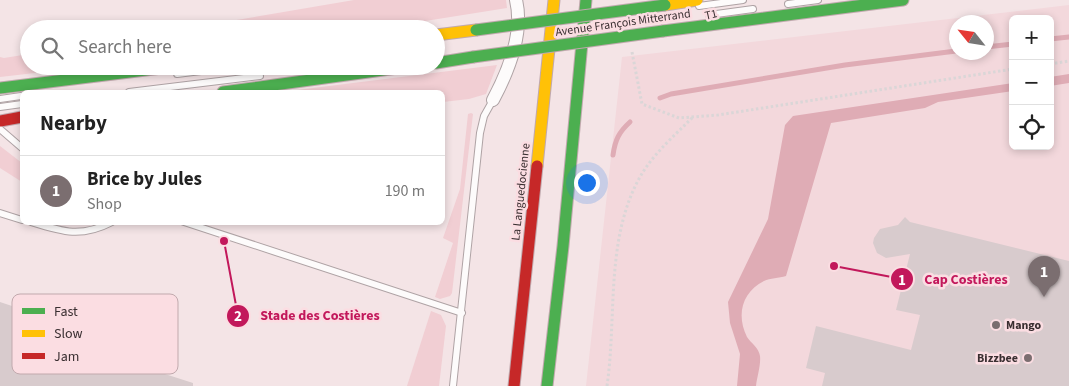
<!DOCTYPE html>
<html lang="en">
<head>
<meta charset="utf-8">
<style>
  :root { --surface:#fff; --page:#f2f2f2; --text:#222; --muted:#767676; --line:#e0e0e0; --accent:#7b6e70 }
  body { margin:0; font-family:"Source Sans 3",sans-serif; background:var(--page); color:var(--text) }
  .controls { position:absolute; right:15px; top:15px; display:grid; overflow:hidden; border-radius:8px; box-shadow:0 2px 8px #0003 }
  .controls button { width:45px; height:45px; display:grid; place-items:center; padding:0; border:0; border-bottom:1px solid var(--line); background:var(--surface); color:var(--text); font:25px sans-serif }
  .compass { position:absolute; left:949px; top:15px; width:45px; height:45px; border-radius:50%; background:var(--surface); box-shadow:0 2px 8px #0003; rotate:300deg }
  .you { position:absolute; left:586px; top:182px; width:18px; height:18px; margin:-12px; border:4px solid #fff; border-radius:50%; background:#1a73e8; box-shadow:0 0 0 8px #1a73e833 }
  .badge { display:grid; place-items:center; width:32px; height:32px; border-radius:50%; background:var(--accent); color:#fff; font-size:16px; font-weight:700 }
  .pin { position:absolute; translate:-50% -41px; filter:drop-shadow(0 1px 2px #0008) }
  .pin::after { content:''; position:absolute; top:26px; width:18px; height:15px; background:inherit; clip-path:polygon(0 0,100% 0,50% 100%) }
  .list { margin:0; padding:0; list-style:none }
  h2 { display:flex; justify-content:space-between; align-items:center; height:65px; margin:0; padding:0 20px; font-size:21px }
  h2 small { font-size:16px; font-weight:400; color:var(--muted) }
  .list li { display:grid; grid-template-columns:32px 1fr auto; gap:15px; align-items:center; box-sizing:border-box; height:70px; padding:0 20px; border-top:1px solid var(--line) }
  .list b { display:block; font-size:19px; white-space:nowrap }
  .list p { margin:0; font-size:16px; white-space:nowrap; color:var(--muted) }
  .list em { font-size:16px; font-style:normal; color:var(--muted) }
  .icon { flex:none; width:28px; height:28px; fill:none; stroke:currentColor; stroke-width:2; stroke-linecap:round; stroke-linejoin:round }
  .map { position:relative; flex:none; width:1069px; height:386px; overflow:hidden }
  .search { position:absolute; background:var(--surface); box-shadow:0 2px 8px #0003; left:20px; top:20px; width:425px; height:55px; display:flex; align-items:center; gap:12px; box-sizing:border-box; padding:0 18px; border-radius:28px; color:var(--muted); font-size:19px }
  .panel { position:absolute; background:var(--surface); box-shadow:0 2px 8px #0003; left:20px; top:90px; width:425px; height:135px; border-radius:8px }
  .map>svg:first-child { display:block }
</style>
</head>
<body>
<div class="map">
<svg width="1069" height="386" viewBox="0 0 1069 386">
  <rect width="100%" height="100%" fill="#f4e4e6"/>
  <path fill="#f3d8dc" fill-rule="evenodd" d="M1069,5V386H586L622,57ZM1013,19H1050V146H1013ZM956,22H986V52H956Z"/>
  <g fill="#f1ced3">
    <polygon points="354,0 506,0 507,8 375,29 195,29 195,27"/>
    <polygon points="29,54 29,66 96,66 0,77 0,57 4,58"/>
    <polygon points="497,65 486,94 469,99 443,102 442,92 281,92"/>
    <polygon points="471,113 473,114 452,293 450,296 440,299 435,297 453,243 443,238 460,189 468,114"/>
    <polygon points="0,146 22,163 22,182 0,168"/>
    <polygon points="431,311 441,315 446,326 439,386 407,386"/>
  </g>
  <g fill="#dfacb5">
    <polygon points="1069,74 1069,83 1050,86 1050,77"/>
    <path d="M1013,83V91L938,102L925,108L831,123L786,276C779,278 770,278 764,281C742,292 736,315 747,337C751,343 759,348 760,356C761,365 757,377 756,386H737L740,354L730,323L728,302L768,219L785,125L793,116Z"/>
  </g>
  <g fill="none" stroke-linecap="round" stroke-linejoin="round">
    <g stroke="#dfacb5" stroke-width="5">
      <polyline points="1050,39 1069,37"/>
      <polyline points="986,47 1013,44"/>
      <polyline points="660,98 671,94 845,65 956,51"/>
      <path d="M613,155C615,140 619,132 630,122"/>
    </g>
  </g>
  <g fill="#d8cbcd">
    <polygon points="905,217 910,222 1069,261 1069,386 822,386 825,373 806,368 816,326 911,350 920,315 896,310 910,254 886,258 877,253 873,243 874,238 880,229 898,225"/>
    <polygon points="0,302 117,341 112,357 193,383 193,386 0,386"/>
  </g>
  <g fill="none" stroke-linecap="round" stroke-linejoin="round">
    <g stroke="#afa3a5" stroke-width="8">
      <g id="lane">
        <polyline points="788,4 818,0"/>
        <polyline points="699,6 743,0"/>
        <polyline points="709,15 753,9"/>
        <polyline points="177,74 241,66"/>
        <polyline points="129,92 260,76"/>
        <polyline points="0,99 21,96"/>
        <polyline points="0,107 22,104"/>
        <polyline points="0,129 22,148"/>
        <polyline points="0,213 22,220"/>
        <path d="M31,222C63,232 81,238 112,222"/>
        <polyline points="184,222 462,313"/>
        <polyline points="453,386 480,133 484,116 493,100"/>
      </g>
    </g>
    <g stroke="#afa3a5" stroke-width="14">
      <path id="street" d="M493,100C508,72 524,33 516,0"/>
    </g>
    <g stroke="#c1a9ae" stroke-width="13">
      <g id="fast">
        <polyline points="663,31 903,0"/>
        <polyline points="436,63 473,57"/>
        <polyline points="0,88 178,66"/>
        <polyline points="223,92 412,66"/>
        <polyline points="547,386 563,246 586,0"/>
      </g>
    </g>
    <g stroke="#c1a9ae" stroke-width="13">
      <g id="slow">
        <polyline points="665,5 697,0"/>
        <polyline points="436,35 476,30"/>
        <polyline points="537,166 554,0"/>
      </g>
    </g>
    <g stroke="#c1a9ae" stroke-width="13">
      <g id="jam">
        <polyline points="0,121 22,117"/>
        <polyline points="514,386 537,166"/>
      </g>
    </g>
    <g stroke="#dad6d7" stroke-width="3" stroke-dasharray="2.5 2.5" stroke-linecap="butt">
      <polyline points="632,52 642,104 679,118 718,115 1013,69"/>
      <polyline points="1050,64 1069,61"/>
      <path d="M607,386C617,317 605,239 640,177C653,154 675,135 693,117"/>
    </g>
    <use href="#lane" stroke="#fdfbfb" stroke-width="6"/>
    <use href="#street" stroke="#fdfbfb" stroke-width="12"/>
    <use href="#fast" stroke="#4caf50" stroke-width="11"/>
    <use href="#slow" stroke="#ffc107" stroke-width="11"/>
    <use href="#jam" stroke="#c62828" stroke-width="11"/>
    <g stroke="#c1a9ae" stroke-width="13" stroke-linecap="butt">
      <g id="fast-bridge">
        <polyline points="476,30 665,5"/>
        <polyline points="473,57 663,31"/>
      </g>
    </g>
    <use href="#fast-bridge" stroke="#4caf50" stroke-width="11"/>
  </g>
  <g fill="#7b6e70" stroke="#fbdde2" stroke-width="2">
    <circle cx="996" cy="325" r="5"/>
    <circle cx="1028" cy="358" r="5"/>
  </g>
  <g text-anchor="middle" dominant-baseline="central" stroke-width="5" stroke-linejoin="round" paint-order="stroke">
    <g font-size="12" fill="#3a2f31" stroke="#fbdde2">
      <text transform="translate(711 15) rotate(-13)">T1</text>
      <text transform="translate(623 23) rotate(-8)">Avenue François Mitterrand</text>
      <text transform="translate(521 192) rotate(-84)">La Languedocienne</text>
    </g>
    <g font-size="12" font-weight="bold" fill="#3a2f31" stroke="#fbdde2" text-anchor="start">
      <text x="1006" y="325">Mango</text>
      <text x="1018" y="358" text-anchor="end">Bizzbee</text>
    </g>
  </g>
  <rect x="12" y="294" width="166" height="80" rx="8" fill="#fbdde2" stroke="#c1a9ad" stroke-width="1"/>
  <rect x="22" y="308" width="23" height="6" fill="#4caf50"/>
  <rect x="22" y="330" width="23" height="7" fill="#ffc107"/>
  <rect x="22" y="353" width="23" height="6" fill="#c62828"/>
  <g font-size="14" fill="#3a2f31">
    <text x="54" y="316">Fast</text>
    <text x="54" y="338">Slow</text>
    <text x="54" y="361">Jam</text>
  </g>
  <path fill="none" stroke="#c2185b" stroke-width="2" d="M834 266L902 279M224 241L238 316"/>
  <g fill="#c2185b" stroke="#fbdde2" stroke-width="2">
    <circle cx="834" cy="266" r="5"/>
    <circle cx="224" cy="241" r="5"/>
    <circle cx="902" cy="279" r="12"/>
    <circle cx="238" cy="316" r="12"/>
  </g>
  <g font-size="15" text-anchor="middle" font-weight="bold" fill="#fff">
    <text x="902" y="285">1</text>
    <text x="238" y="321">2</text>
  </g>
  <g font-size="14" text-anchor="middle" font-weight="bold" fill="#c2185b" stroke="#fbdde2" stroke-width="5" stroke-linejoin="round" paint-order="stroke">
    <text x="966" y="284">Cap Costières</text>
    <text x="320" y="320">Stade des Costières</text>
  </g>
</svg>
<div class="controls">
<button>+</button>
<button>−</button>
<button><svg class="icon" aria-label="locate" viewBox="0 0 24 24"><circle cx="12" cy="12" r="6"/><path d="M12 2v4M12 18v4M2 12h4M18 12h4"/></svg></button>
</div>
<svg class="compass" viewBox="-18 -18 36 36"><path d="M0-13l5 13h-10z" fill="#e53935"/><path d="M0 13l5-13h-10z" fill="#767676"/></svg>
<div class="you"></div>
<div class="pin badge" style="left:1044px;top:297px">1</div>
<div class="search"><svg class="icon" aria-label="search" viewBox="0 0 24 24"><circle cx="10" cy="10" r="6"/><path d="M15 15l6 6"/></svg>Search here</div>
<section class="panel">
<h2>Nearby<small></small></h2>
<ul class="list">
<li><span class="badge">1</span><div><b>Brice by Jules</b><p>Shop</p></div><em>190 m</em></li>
</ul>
</section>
</div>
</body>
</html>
